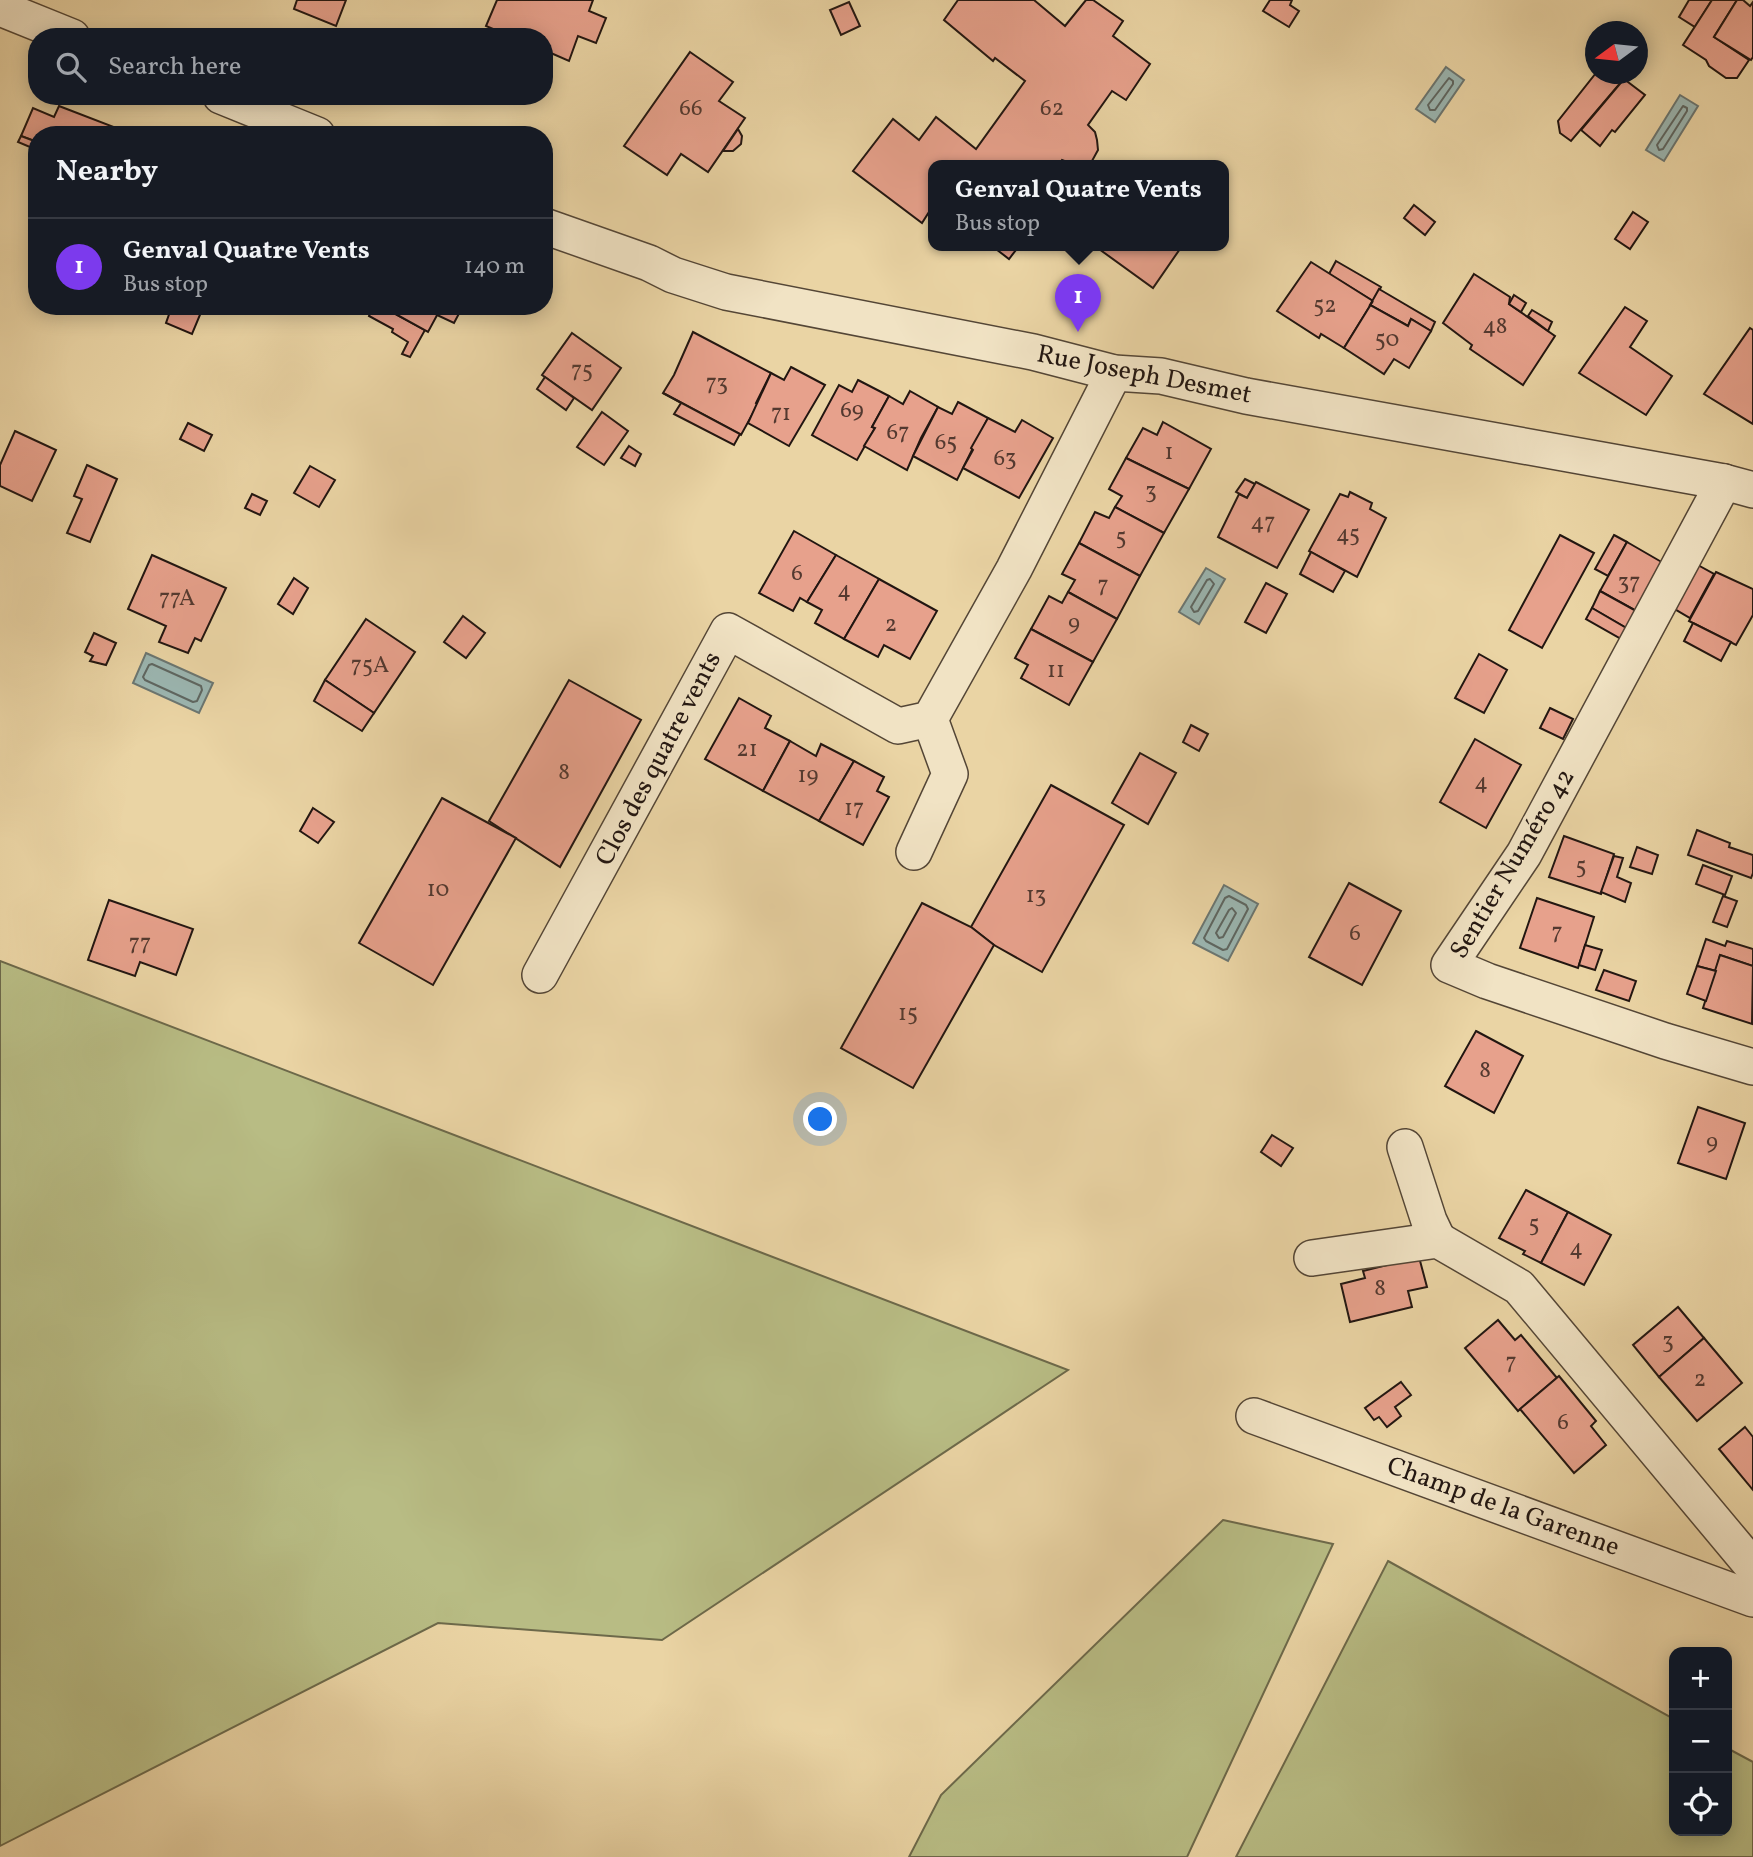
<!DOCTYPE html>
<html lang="en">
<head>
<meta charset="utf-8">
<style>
  :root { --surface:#171b24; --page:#20242c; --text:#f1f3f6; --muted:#9ea1a6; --line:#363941; --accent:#7c3aed }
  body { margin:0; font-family:Vollkorn,serif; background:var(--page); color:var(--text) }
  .controls { position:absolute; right:21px; bottom:21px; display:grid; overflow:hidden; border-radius:14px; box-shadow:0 4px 18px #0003 }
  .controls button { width:63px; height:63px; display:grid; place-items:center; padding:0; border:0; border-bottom:2px solid var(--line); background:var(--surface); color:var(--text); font:35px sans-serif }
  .compass { position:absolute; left:1585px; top:21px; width:63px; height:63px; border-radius:50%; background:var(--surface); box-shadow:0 4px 18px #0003; rotate:255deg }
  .you { position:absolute; left:821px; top:1120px; width:24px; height:24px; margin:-18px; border:5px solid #fff; border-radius:50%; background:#1a73e8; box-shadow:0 0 0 10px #1a73e833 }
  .badge { display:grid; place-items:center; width:46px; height:46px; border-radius:50%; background:var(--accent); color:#fff; font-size:23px; font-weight:700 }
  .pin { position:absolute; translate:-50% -58px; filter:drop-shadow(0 2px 4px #0008) }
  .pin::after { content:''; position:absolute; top:37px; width:24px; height:21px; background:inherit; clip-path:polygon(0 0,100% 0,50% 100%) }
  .popup { position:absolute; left:928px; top:160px; width:301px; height:91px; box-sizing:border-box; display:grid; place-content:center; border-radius:14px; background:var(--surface); filter:drop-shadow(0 2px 5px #0005); font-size:23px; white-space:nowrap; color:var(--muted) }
  .popup b { font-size:26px; color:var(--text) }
  .popup::after { content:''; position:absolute; left:50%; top:100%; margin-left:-14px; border:14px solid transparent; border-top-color:var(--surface) }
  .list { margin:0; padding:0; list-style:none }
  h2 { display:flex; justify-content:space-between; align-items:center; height:91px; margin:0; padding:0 28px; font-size:30px }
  h2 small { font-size:23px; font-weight:400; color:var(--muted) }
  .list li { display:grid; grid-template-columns:46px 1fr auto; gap:21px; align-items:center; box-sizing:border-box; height:98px; padding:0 28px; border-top:2px solid var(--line) }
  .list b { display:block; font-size:26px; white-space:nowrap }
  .list p { margin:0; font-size:23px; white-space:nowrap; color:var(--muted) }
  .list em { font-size:23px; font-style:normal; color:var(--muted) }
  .icon { flex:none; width:38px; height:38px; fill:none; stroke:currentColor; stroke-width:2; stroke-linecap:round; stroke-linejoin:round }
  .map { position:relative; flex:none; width:1753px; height:1857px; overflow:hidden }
  .search { position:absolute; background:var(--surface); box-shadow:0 4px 18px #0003; left:28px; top:28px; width:525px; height:77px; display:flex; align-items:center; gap:18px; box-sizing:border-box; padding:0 24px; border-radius:28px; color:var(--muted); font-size:26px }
  .panel { position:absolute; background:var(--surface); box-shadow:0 4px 18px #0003; left:28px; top:126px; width:525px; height:189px; border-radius:28px }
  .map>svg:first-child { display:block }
</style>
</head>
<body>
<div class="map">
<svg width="1753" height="1857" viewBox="0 0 1753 1857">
  <rect width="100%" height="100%" fill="#ead4a4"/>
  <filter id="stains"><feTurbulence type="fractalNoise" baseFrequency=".00286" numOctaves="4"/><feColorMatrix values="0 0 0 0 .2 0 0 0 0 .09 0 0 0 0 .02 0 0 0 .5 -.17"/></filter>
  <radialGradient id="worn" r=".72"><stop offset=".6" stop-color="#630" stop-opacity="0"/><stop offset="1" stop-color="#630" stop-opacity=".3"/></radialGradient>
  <g fill="#b8bc84" stroke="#6d694a" stroke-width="2">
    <polygon points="0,961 1068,1370 662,1640 438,1623 0,1846"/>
    <polygon points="1223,1520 1333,1544 1187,1857 909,1857 941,1795"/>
    <polygon points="1388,1561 1674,1719 1674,1831 1727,1831 1727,1748 1753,1762 1753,1857 1236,1857"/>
  </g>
  <g fill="#9bb6b1" stroke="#6b7671" stroke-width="2">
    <polygon points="1446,67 1464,80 1435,122 1416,109"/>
    <polygon points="1680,95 1698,106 1664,161 1646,150"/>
    <polygon points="1206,568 1225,579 1199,624 1179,612"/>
    <polygon points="146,653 213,683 199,713 133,683"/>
    <polygon points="1224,885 1258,904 1228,961 1193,943"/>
  </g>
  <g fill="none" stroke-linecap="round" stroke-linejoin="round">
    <g stroke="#5e6661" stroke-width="2">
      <polygon points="1449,78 1453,81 1453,84 1435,110 1430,110 1428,105"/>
      <polygon points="1683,106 1687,108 1687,111 1663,149 1659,150 1657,145"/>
      <polygon points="1210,579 1214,584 1198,611 1194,612 1191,607 1207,580"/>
      <polygon points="152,664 201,686 202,690 197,701 193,702 145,680 143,677 149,665"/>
      <polygon points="1229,896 1246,905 1248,909 1227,949 1223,950 1206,941 1204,938 1225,898"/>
      <polygon points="1232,908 1236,913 1223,937 1219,938 1216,933 1229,910"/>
    </g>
  </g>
  <g fill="#e7a18c" stroke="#221611" stroke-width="2">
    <polygon points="297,0 346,0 336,26 294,9"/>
    <polygon points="497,0 593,0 589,11 606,18 596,43 578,36 569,61 544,50 544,37 512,37 486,26"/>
    <polygon points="958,0 1034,0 1065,26 1086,0 1093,0 1123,21 1113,36 1150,64 1126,100 1112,91 1088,125 1095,132 1097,140 1098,150 1092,161 1075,165 1062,160 1058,166 933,166 933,215 929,212 922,223 853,171 893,119 919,140 936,117 976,149 1025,81 995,58 993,61 944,20"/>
    <polygon points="1270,0 1292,0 1290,5 1299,11 1289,27 1263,11"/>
    <polygon points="1689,0 1712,0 1695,27 1679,17"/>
    <polygon points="1712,0 1737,0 1714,37 1749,60 1737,78 1726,78 1709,66 1706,60 1683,45"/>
    <polygon points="1737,0 1743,0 1750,6 1753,2 1753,57 1751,60 1714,37"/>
    <polygon points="849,2 860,26 841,35 830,10"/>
    <polygon points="690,52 733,82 719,101 745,118 708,172 681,154 667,175 624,146"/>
    <polygon points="1596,73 1628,74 1571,141 1560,133 1558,121"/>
    <polygon points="1624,79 1645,95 1615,132 1612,130 1600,146 1581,130"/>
    <polygon points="59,106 119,129 117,135 37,135 37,142 21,136 33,108 54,117"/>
    <polygon points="738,129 742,136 741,144 733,151 723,151"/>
    <polygon points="21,136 37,142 37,150 18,142"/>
    <polygon points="1414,205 1435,222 1425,235 1404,218"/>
    <polygon points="1633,212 1648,222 1630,249 1615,239"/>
    <polygon points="992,246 1019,246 1009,259"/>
    <polygon points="1101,246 1182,246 1153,288 1099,249"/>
    <polygon points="1336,261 1381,287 1373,301 1329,274"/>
    <polygon points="1311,262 1373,301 1344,348 1321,334 1319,338 1277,311"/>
    <polygon points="1474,274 1510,297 1509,304 1555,336 1523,385 1470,349 1472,345 1443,323"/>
    <polygon points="1379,289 1435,322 1431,331 1411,319 1408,326 1370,305"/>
    <polygon points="1514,295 1526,303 1521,312 1509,304"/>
    <polygon points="1373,301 1370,305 1408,326 1411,319 1431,331 1409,368 1394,359 1384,374 1344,348"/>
    <polygon points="172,306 194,306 202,310 192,334 166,323"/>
    <polygon points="373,306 381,306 425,330 410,357 402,354 408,342 392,332 393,329 369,316"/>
    <polygon points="381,306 442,306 428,332"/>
    <polygon points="442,306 463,306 454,323 437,315"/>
    <polygon points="1625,307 1647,321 1630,347 1672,376 1646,415 1579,373"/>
    <polygon points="1532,310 1552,322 1548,331 1528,316"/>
    <polygon points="1750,328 1753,330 1753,424 1704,394"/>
    <polygon points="693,332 771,373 756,403 758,404 741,435 663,393 674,375"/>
    <polygon points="572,333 621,368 592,410 542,375"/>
    <polygon points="791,367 825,385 789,446 748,423 771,373 784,380"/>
    <polygon points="545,377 574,398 566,410 537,389"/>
    <polygon points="858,380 889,396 872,427 875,428 857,460 812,435 839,385 852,392"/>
    <polygon points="910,391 938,407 921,438 907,470 864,446 875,428 872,427 889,396 903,404"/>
    <polygon points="663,393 740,434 734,445 674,414 681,403"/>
    <polygon points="958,402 988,418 957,480 913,456 938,407 952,414"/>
    <polygon points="602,412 628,431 604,465 577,447"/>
    <polygon points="988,418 1015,432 1022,420 1053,438 1019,498 963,468 973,450 971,448"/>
    <polygon points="1163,422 1211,449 1189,489 1126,458 1143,428 1157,435"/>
    <polygon points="188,423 212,435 204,451 180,439"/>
    <polygon points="15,431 56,450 32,501 0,486 0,465"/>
    <polygon points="629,446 641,454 635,466 621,458"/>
    <polygon points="1126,458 1189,489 1164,533 1115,507 1122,496 1109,489"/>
    <polygon points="87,465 117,479 90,542 67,533 82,499 74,496"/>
    <polygon points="310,466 335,480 319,507 294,493"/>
    <polygon points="1245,479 1255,484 1247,498 1236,492"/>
    <polygon points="1256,482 1309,510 1277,568 1218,537 1239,494 1247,498"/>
    <polygon points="1350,492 1372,503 1370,509 1386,518 1357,577 1309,551 1340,494 1348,497"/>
    <polygon points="252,494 267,501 260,515 245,508"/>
    <polygon points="1115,507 1164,533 1140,576 1079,543 1095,512 1109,518"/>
    <polygon points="794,531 836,555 807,602 800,598 793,611 759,593"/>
    <polygon points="1560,535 1594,553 1542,648 1509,630"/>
    <polygon points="1614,535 1627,542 1608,576 1595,569"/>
    <polygon points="1627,542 1665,564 1638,612 1600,591"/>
    <polygon points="1079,543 1140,576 1117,619 1068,592 1075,580 1062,574"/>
    <polygon points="1311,552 1345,571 1333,592 1300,574"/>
    <polygon points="152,555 226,588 201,641 195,638 188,653 159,642 166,626 128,609"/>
    <polygon points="836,555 879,579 844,639 815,623 822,610 807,602"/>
    <polygon points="1696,564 1714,574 1690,618 1673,608"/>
    <polygon points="1716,572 1753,589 1753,615 1736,645 1689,621"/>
    <polygon points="294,578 308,588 293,614 278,604"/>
    <polygon points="879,579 937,611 910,659 884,645 878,657 844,639"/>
    <polygon points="1266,583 1287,594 1266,633 1245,622"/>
    <polygon points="1600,591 1638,612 1628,629 1592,608"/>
    <polygon points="1068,592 1117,619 1093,662 1031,629 1049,596 1062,603"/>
    <polygon points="1592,608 1628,629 1623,640 1586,619"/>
    <polygon points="463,616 485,633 466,658 444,642"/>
    <polygon points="366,619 415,652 374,713 325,680"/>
    <polygon points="1693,623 1731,642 1721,661 1684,641"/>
    <polygon points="1031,629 1093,662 1069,705 1021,678 1028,665 1015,658"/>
    <polygon points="94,633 116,643 106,665 90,661 93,656 85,652"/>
    <polygon points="1479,654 1507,670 1484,713 1455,698"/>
    <polygon points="325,680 374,713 362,731 314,701"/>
    <polygon points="569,680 641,720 560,867 489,821"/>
    <polygon points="739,698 771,716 765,728 790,741 763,791 705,759"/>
    <polygon points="1550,708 1573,719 1563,739 1540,728"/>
    <polygon points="1191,725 1208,734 1199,751 1183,742"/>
    <polygon points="1475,739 1521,765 1486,828 1440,802"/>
    <polygon points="790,741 816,756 821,744 854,761 819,821 763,791"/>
    <polygon points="1140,753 1176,773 1148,824 1112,803"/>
    <polygon points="854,761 884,777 877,791 889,797 863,845 819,821"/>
    <polygon points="1051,785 1124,825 1042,972 994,945 971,927"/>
    <polygon points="442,798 516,838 433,985 359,943"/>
    <polygon points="313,808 334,822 318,843 300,831"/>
    <polygon points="1697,830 1730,843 1729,847 1753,855 1753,873 1751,878 1688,855"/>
    <polygon points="1564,836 1614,854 1601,894 1549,877"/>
    <polygon points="1637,847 1658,855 1652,874 1630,867"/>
    <polygon points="1614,856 1623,858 1617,877 1631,883 1625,902 1601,892"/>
    <polygon points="1703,865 1732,876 1725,895 1696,884"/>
    <polygon points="1349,883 1401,911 1362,985 1309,957"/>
    <polygon points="1723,896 1737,901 1727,927 1713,922"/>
    <polygon points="1537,898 1594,917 1578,968 1520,948"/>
    <polygon points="109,900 193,929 176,975 140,962 135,976 88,960"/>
    <polygon points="922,903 971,927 994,945 913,1088 841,1048"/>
    <polygon points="1706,939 1725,946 1727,941 1753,949 1753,966 1720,955 1716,971 1697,966"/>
    <polygon points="1585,945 1602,950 1595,970 1579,965"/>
    <polygon points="1720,955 1753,966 1752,1024 1703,1008"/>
    <polygon points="1697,966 1716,971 1706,1001 1687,994"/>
    <polygon points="1604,970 1636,981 1629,1001 1596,990"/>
    <polygon points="1476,1031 1523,1056 1494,1113 1445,1086"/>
    <polygon points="1698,1107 1745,1123 1726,1179 1678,1163"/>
    <polygon points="1272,1135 1293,1148 1281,1166 1261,1152"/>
    <polygon points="1526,1190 1568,1212 1541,1263 1523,1254 1525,1251 1499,1238"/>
    <polygon points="1568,1212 1611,1235 1584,1285 1541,1263"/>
    <polygon points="1419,1257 1427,1287 1408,1291 1412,1307 1350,1322 1341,1284 1365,1278 1363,1271"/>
    <polygon points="1678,1307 1704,1338 1659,1377 1633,1345"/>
    <polygon points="1498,1320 1515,1340 1521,1335 1557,1378 1518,1411 1465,1348"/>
    <polygon points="1704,1338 1742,1383 1697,1421 1659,1377"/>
    <polygon points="1559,1376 1596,1421 1591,1426 1606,1445 1574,1473 1520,1409"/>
    <polygon points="1401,1382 1411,1395 1395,1407 1401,1416 1387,1427 1379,1417 1374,1420 1365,1408"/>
    <polygon points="1745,1427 1753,1437 1753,1490 1719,1449"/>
  </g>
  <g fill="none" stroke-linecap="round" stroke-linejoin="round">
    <g stroke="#544636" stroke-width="38">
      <g id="minor">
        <polyline points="0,8 72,37"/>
        <polyline points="221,96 317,135"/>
        <polyline points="544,226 649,263 673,275 726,292 1033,352 1114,373 1161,376 1246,396 1724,482 1753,490"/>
        <polyline points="1724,482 1524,854 1449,965 1487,981 1665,1041 1753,1067"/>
        <polyline points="914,852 950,774 930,719"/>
        <polyline points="540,975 728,631 898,726 930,719 1014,569 1114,373"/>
        <polyline points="1405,1147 1429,1221 1438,1240"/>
        <polyline points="1312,1258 1438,1240 1519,1287 1753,1567"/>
        <polyline points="1254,1416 1753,1599"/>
      </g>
    </g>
    <use href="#minor" stroke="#f1e3c4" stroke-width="35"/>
  </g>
  <g text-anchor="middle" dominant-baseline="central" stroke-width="6" stroke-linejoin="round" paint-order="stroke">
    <g font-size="23" fill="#533930">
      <text x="691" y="109">66</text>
      <text x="1052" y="109">62</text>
      <text x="1325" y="306">52</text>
      <text x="1495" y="327">48</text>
      <text x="1387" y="340">50</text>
      <text x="582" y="371">75</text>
      <text x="717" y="384">73</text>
      <text x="852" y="411">69</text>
      <text x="781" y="414">71</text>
      <text x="898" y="433">67</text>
      <text x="946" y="443">65</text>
      <text x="1169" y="453">1</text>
      <text x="1005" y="459">63</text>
      <text x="1151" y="492">3</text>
      <text x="1263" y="523">47</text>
      <text x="1348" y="535">45</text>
      <text x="1121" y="538">5</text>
      <text x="797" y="574">6</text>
      <text x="1629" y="583">37</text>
      <text x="1103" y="586">7</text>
      <text x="844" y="591">4</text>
      <text x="177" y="599">77A</text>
      <text x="1074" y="624">9</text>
      <text x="891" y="625">2</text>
      <text x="370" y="666">75A</text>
      <text x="1056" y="671">11</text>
      <text x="747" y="750">21</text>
      <text x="564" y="773">8</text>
      <text x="808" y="776">19</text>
      <text x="1481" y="783">4</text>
      <text x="854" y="809">17</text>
      <text x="1581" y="867">5</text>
      <text x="438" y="890">10</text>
      <text x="1036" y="896">13</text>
      <text x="1557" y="933">7</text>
      <text x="1355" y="934">6</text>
      <text x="140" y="944">77</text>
      <text x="908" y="1014">15</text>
      <text x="1485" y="1071">8</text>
      <text x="1712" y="1143">9</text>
      <text x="1534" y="1225">5</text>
      <text x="1576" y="1249">4</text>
      <text x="1380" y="1289">8</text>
      <text x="1668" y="1342">3</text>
      <text x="1511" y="1363">7</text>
      <text x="1700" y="1380">2</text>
      <text x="1563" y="1423">6</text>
    </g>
    <g font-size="26" fill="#221611" stroke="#f1e3c4">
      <text transform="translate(1144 375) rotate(11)">Rue Joseph Desmet</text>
      <text transform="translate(659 759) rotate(-62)">Clos des quatre vents</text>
      <text transform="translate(1513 864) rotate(-59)">Sentier Numéro 42</text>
      <text transform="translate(1503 1507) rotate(20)">Champ de la Garenne</text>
    </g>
  </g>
  <rect width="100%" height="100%" filter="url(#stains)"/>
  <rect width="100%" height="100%" fill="url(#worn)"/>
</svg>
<div class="controls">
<button>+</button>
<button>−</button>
<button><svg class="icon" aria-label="locate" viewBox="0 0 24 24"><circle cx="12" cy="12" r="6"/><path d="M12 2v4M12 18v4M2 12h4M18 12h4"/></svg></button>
</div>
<svg class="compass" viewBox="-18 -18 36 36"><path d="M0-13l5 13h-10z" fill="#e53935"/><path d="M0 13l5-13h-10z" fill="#9ea1a6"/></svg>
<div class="you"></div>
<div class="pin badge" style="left:1078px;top:332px">1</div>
<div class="popup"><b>Genval Quatre Vents</b>Bus stop</div>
<div class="search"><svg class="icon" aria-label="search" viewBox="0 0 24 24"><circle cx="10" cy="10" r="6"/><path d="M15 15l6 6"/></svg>Search here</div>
<section class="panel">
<h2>Nearby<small></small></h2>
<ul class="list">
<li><span class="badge">1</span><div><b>Genval Quatre Vents</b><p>Bus stop</p></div><em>140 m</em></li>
</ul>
</section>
</div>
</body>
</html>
